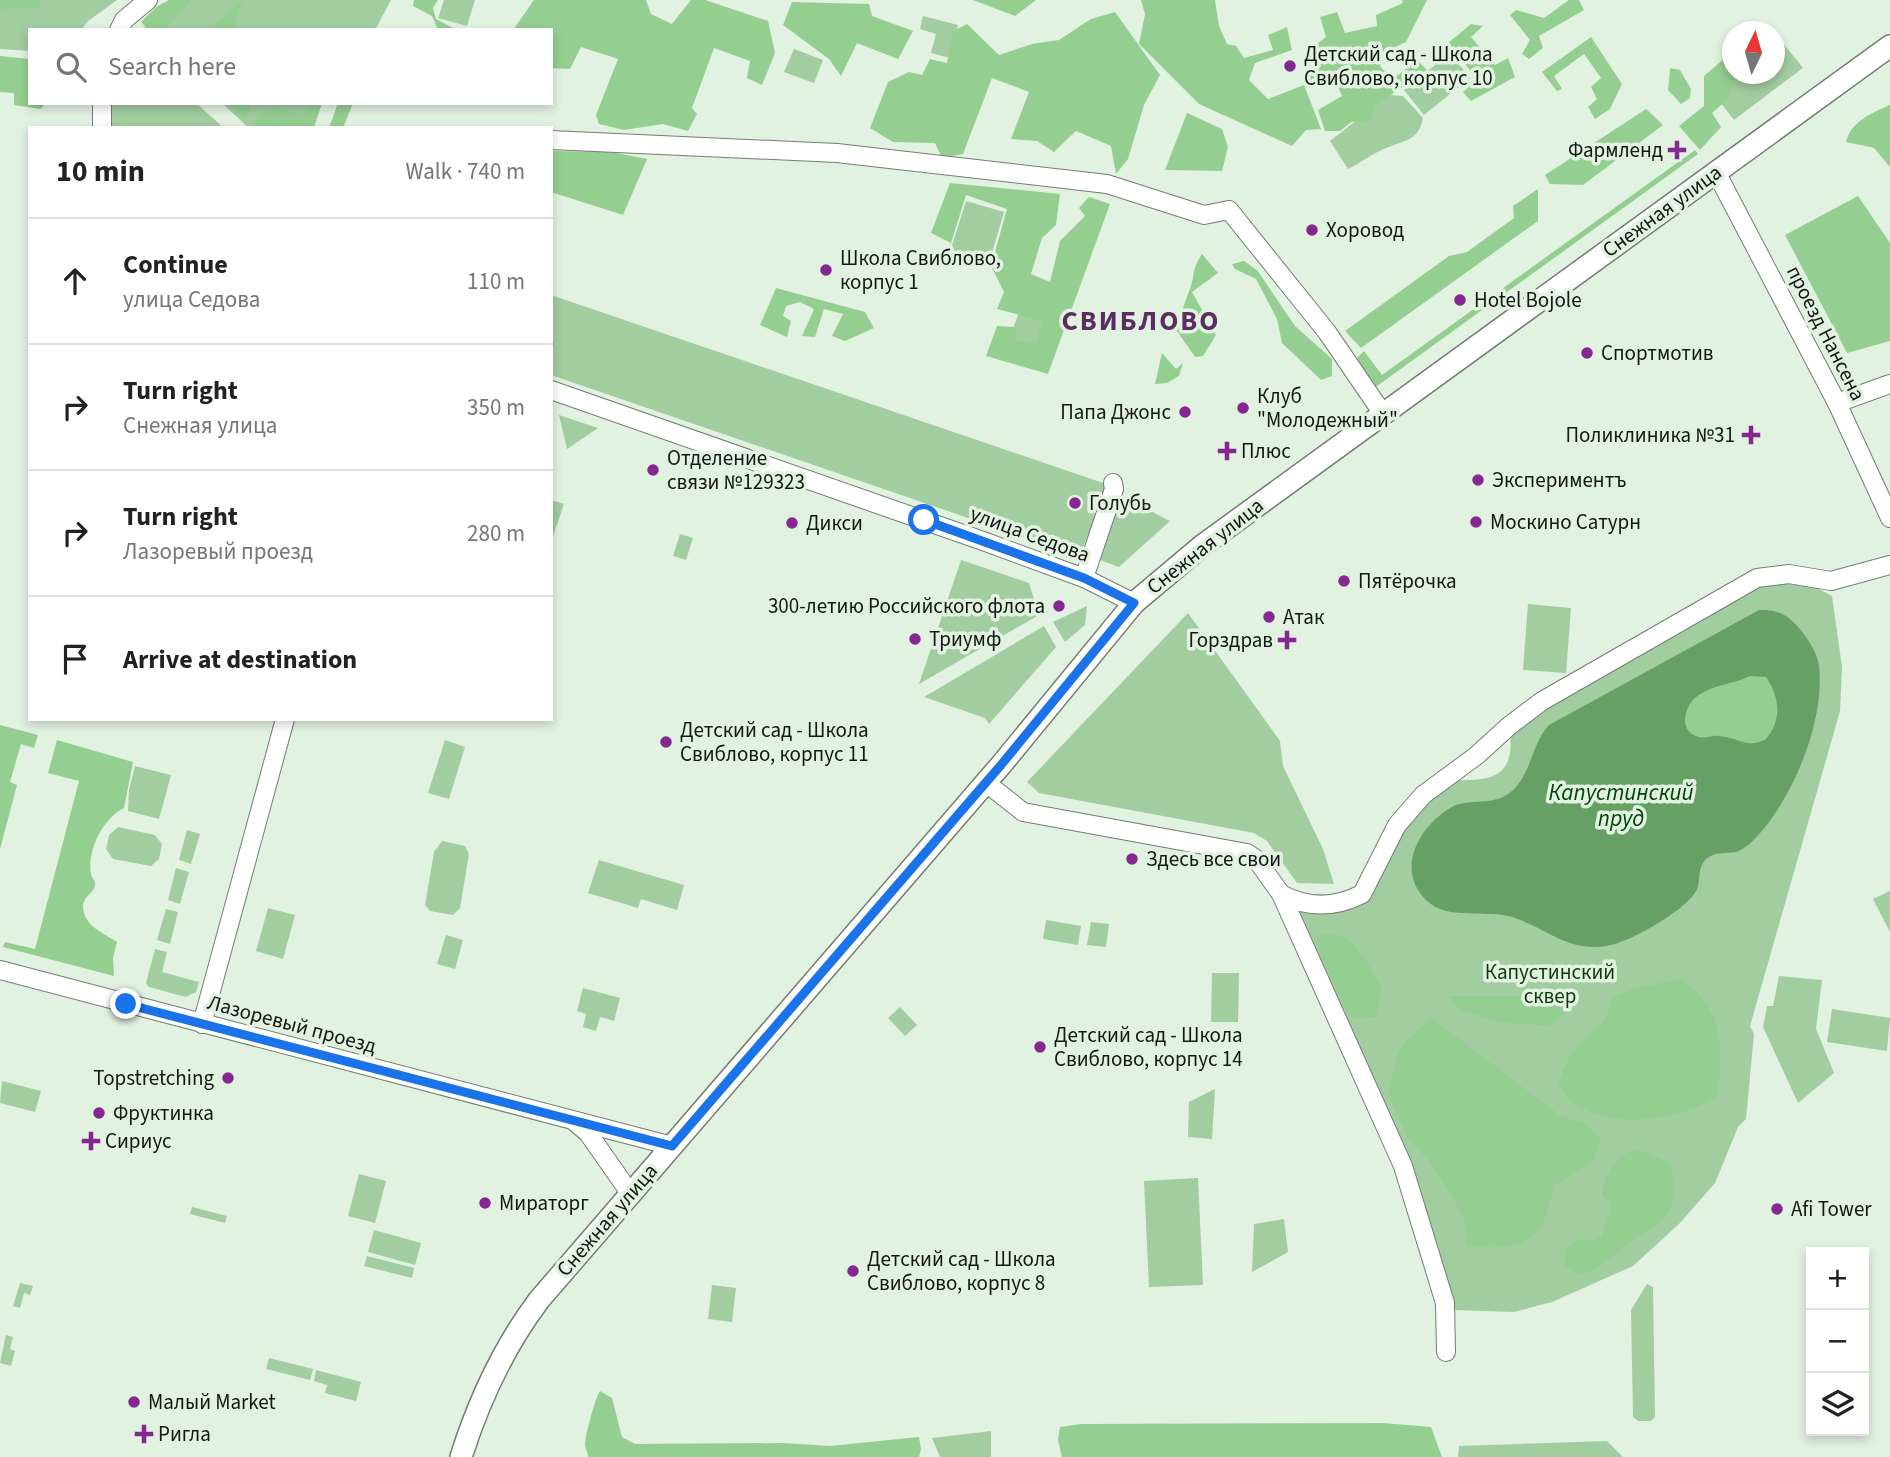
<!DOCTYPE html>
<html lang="en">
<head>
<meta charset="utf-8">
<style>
  :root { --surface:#fff; --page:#f6f6f6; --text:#222; --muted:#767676; --line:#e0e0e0 }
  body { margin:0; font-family:"Source Sans 3",sans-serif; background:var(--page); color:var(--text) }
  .controls { position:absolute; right:21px; bottom:21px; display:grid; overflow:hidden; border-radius:0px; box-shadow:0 4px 10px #0003 }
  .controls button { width:63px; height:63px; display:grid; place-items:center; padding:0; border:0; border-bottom:2px solid var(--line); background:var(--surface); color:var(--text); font:35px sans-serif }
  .compass { position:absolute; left:1722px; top:21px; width:63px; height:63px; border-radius:50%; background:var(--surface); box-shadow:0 4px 10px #0003; rotate:5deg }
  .stop { position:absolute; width:21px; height:21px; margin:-16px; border:5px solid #1a73e8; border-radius:50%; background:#fff }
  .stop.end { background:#1a73e8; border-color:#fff; box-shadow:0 2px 7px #0008 }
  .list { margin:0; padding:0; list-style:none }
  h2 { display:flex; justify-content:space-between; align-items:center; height:91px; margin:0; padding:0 28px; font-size:30px }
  h2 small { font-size:23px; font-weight:400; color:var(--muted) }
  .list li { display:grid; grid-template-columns:46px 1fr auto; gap:21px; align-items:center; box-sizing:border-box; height:126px; padding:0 28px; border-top:2px solid var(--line) }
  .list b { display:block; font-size:26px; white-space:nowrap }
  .list p { margin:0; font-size:23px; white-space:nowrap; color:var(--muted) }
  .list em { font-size:23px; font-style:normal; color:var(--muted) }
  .icon { flex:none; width:38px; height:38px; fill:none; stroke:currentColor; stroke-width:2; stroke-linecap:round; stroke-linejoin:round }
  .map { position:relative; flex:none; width:1890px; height:1457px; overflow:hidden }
  .search { position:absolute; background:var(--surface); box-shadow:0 4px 10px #0003; left:28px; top:28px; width:525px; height:77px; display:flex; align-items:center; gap:18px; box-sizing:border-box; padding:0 24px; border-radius:0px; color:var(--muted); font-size:26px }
  .panel { position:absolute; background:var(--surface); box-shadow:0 4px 10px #0003; left:28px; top:126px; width:525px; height:595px; border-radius:0px }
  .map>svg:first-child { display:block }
</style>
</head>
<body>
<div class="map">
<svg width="1890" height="1457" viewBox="0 0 1890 1457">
  <rect width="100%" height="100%" fill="#e2f2e1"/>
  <g fill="#a2cda0">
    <polygon points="0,0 117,0 88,21 81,30 30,30 30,51 0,49"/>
    <polygon points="179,0 391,0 375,30 146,30 144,27"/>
    <polygon points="444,0 475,0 467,26 438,18"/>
    <polygon points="923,16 958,25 950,58 931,53 936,34 920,29"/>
    <polygon points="1782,42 1803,68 1734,120 1713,93 1740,74 1774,74 1775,48"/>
    <polygon points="794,49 823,60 814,83 784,72"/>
    <polygon points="1450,53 1470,78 1424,115 1404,90"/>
    <path d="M1389,95L1403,96L1423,118C1418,143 1402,140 1382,150C1370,155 1360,163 1348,169L1330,141Z"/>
    <polygon points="111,103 196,103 224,128 111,128"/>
    <polygon points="222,103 322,103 314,128 249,128"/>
    <polygon points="966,201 1004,212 988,267 949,255"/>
    <polygon points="551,295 1106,484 1108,491 1079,556 551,375"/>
    <polygon points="1020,308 1047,316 1035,353 1008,345"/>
    <polygon points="559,415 598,428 567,449"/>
    <polygon points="1120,499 1127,499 1170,521 1119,567 1100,560"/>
    <polygon points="551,500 564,504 553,536 551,535"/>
    <polygon points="680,534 693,538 686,560 673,556"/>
    <polygon points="961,560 1029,583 1039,615 919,684"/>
    <path d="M1778,578L1811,585L1832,596L1842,667L1840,711L1750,1026L1754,1034L1746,1119L1738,1127L1715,1183L1679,1224L1633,1266L1552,1302L1514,1312L1454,1310L1409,1165L1292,908L1353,902L1405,821L1449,780C1490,781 1515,780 1510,731L1530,713L1758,582Z"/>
    <polygon points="1528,604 1571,608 1566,673 1523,670"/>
    <polygon points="1087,606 1085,625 1065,642 1053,622"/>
    <polygon points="1188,613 1280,741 1283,766 1323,849 1334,884 1297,883 1267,841 1254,833 1039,793 1027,782"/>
    <polygon points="1044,626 1056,647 989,724 985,718 924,697"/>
    <polygon points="445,740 465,747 449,799 428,793"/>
    <polygon points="135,766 171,775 159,819 128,811 129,790"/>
    <polygon points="118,827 155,835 162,844 159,859 151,866 113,859 106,849 109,835"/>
    <polygon points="187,830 200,834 191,864 179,860"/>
    <polygon points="442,841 465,846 469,854 460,908 453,915 430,911 425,905 434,852"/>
    <polygon points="599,860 684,885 677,910 641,899 638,908 588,893"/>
    <polygon points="176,868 189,872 180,904 168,900"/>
    <polygon points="1890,891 1890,932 1873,899"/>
    <polygon points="268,908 295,915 283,959 256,951"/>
    <polygon points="166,909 178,912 170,944 157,940"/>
    <polygon points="1046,920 1081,926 1078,945 1043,939"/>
    <polygon points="1091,922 1109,924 1106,947 1087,945"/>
    <polygon points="446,935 463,940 455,969 437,964"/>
    <polygon points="155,949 167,952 162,972 199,982 196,992 186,997 149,987 146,983"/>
    <polygon points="1212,973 1239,973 1238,1022 1211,1022"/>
    <polygon points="1779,976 1822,980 1816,1029 1834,1073 1798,1103 1763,1027 1767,1006 1773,1006"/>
    <polygon points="583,988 620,998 614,1021 600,1017 596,1031 583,1027 586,1014 577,1011"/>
    <polygon points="900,1007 917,1025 905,1036 888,1018"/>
    <polygon points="1832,1009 1890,1018 1887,1051 1827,1042"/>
    <polygon points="2,1081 41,1091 35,1112 0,1103"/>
    <polygon points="1215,1089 1212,1139 1188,1137 1189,1102"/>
    <polygon points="359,1174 386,1181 375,1223 348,1216"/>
    <polygon points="1198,1178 1203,1285 1149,1287 1144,1181"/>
    <polygon points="192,1207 227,1216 225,1223 190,1214"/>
    <polygon points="1284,1219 1288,1252 1252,1272 1254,1224"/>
    <polygon points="374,1230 421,1243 415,1265 368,1252"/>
    <polygon points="367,1256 414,1268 412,1278 364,1266"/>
    <polygon points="20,1283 33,1286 30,1295 24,1293 20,1308 13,1306"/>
    <polygon points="1647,1284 1653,1287 1655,1417 1651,1421 1638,1421 1633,1417 1631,1310"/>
    <polygon points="712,1285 736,1288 732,1322 708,1319"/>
    <polygon points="6,1335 13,1337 10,1349 15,1351 11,1366 0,1363"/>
    <polygon points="269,1358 313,1369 310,1380 266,1369"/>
    <polygon points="316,1370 361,1382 356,1401 325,1393 327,1385 314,1381"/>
    <polygon points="991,1431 991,1457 940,1457 932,1438"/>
    <polygon points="1607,1441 1623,1457 1458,1457 1459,1446"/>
  </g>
  <g fill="#94cf91">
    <polygon points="0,0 39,0 40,7 0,9"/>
    <polygon points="169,0 192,0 164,30 149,30 141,22 156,7"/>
    <polygon points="242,0 233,30 209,30"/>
    <polygon points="414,0 438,0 433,8 436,19 457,30 438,30 432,16 413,6"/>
    <polygon points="534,0 646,0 651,14 672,24 691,0 705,0 768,21 775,53 762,85 747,78 750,61 714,48 692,108 697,114 688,131 663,124 624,130 599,124 596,115 618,59 581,47 570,69 551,68 551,30 513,30"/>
    <polygon points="973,0 1036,0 1015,16"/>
    <polygon points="1141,0 1215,0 1219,26 1227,44 1236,46 1244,58 1273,50 1268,35 1287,27 1292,50 1255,63 1249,80 1268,99 1304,85 1321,129 1306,130 1292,146 1199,104 1139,44 1145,14"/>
    <polygon points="1402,0 1427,0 1406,42 1384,52 1380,66 1392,80 1417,60 1427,70 1376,105 1369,122 1351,122 1340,131 1325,131 1318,110 1342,96 1335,80 1316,85 1306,77 1321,66 1316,45 1326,37 1320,17 1337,12 1345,33 1377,26 1376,15 1403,3"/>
    <polygon points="1569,0 1579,0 1584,10 1539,36 1543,48 1529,59 1522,54 1530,40 1510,15 1516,10 1544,18"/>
    <polygon points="792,2 869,4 872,16 913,31 898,59 857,43 841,76 829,59 783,25"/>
    <polygon points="1115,12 1160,75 1144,105 1128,159 1116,174 1111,146 1076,131 1054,152 1037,141 1011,139 1029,92 992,78 963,154 942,158 935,143 893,142 870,128 888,82 909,72 922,75 930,59 947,63 953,31 967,24 999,55 1032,44 1059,40 1091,19"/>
    <polygon points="1471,24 1483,26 1471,37 1495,65 1508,58 1515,77 1471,101 1463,92 1478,79 1447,44"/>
    <polygon points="1591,37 1622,84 1610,109 1595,119 1588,107 1597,99 1591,87 1601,78 1584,54 1554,76 1562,89 1557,91 1542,72"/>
    <polygon points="1732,52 1732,74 1735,74 1729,98 1712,113 1721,127 1700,150 1679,126 1704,106 1704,76"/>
    <polygon points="0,56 30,59 30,103 46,103 41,109 14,105 14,93 0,92"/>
    <polygon points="1670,68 1680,70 1691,89 1690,98 1681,104 1668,90"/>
    <polygon points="228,103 251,103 252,105 244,120"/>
    <polygon points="310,103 322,103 312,128 260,128 254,124 258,115 271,111 272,105 304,117"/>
    <polygon points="338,103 353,103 343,128 329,128"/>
    <path d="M1890,105V167L1874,148L1846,142C1851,121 1872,113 1890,105Z"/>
    <polygon points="1646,109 1663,125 1583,185 1550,184 1545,175"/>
    <polygon points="1187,113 1222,129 1228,147 1222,171 1165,170"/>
    <polygon points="1695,150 1698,154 1373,389 1352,363 1364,351 1382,375"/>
    <polygon points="551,151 611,152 647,159 623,215 551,192"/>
    <polygon points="950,183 1060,194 1056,225 1042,238 1031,274 1050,282 1060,241 1085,216 1079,208 1089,197 1110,204 1048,374 986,356 997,326 1016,327 1015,341 1036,343 1042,321 997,309 1004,292 991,266 1007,209 966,195 951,243 931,233"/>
    <polygon points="1538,189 1538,221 1361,348 1345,331 1449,256 1467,252 1514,218 1513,206"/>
    <polygon points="1858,196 1890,243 1890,341 1847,353 1785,235"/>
    <path d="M1202,254L1218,273L1192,292L1216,335L1203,356L1195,357L1177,331C1180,315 1185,302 1191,286C1195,273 1192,269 1202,254Z"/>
    <polygon points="1244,261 1257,270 1295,326 1332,359 1332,376 1321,380 1282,343 1277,319 1256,279 1235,269 1232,264"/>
    <polygon points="776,288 865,312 874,328 845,341 832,336 843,314 824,309 815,337 802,336 814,309 800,302 786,306 783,316 791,321 787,337 760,325"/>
    <polygon points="1162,353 1176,369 1183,363 1179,376 1167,383 1155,384"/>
    <path d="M1750,676L1766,677C1780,697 1782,720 1766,739C1748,749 1738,738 1720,736C1713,735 1705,739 1698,737C1678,731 1684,708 1696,698C1712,684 1732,685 1750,676Z"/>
    <polygon points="0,725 38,735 34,748 21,744 10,782 17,785 0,849"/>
    <path d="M57,740L133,762L124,808C103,818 87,850 91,874C92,879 95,879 95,884C95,894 82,896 83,908C85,927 104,933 117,942L113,958L114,976L3,947L5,942L35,949L79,781L48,773Z"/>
    <polygon points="1329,934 1348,938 1369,965 1382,989 1376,1017 1355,1018 1346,1012 1313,937"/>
    <path d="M1680,979C1725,1009 1722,1046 1718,1095C1682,1124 1579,1135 1558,1082L1571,1054L1606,1019L1611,998L1633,989Z"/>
    <polygon points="1448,996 1555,996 1560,1003 1563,1016 1549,1026 1496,1022 1460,1009"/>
    <path d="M1431,1018L1561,1116L1587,1125L1601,1140L1592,1163L1554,1185C1544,1242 1524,1251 1467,1246L1463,1215L1429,1161L1409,1140L1388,1096L1396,1058L1403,1044Z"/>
    <path d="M1633,1150L1644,1151L1671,1163C1675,1183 1677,1203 1663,1220C1655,1229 1640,1233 1631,1241C1610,1259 1603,1268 1577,1275L1565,1265L1566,1249L1580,1239L1594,1240L1602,1235L1611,1204L1602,1196C1604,1176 1614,1157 1633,1150Z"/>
    <path d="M600,1391L612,1398L622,1437L635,1444L782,1443L830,1446L919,1437L921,1449L919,1457H588C588,1453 586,1450 585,1446C584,1440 596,1395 600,1391Z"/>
    <polygon points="1383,1423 1431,1427 1442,1457 1062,1457 1058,1440 1060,1427 1081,1424"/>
  </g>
  <path fill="#67a065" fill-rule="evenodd" d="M1759,610C1778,609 1788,615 1800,629C1808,639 1817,652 1819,666C1825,720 1795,792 1761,832C1755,839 1744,850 1736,852C1726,854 1716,851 1706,859C1696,869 1702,883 1695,893C1682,912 1629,943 1606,946C1567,952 1545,927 1512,917C1485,909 1447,921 1426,900C1395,869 1419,827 1450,808C1470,796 1494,809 1514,789C1532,771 1532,743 1549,725ZM1750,676L1766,677C1780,697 1782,721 1766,739C1748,749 1738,738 1720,736C1713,735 1706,739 1699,737C1678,732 1684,708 1695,698C1712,684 1732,685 1750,676Z"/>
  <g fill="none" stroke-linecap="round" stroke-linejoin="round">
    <g stroke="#717f70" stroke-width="20">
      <g id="minor">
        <polyline points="119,30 124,20 148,0"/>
        <polyline points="102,128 102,103"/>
        <polyline points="551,140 837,153 1107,184 1204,215 1229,210 1327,332 1383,414"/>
        <polyline points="1716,172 1837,403 1890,518"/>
        <polyline points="551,390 983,541 1084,578 1134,603"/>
        <polyline points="1837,403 1890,384"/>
        <polyline points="1084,578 1114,489 1113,483"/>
        <polyline points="985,782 1023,812 1247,853 1256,859 1281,894 1403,1166 1445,1303 1446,1352"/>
        <path d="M1281,894C1307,908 1335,908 1362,894L1397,825L1423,795L1476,756L1509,726L1542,701L1757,578L1789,574L1831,581L1890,565"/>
        <polyline points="0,970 672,1146"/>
        <polyline points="202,1024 285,719"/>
        <polyline points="575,1122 588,1133 630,1193"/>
      </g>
    </g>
    <g stroke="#717f70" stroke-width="24">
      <path id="major" d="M461,1457C479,1400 503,1348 539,1300L1001,765L1134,603L1203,545L1890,46"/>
    </g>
    <use href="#minor" stroke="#fff" stroke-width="18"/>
    <use href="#major" stroke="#fff" stroke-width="21"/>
  </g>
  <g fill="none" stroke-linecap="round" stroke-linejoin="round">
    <polyline stroke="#1a73e8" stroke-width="9" points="126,1004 672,1146 1001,765 1134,603 1084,578 924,520"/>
  </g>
  <g fill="#862791" stroke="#e2f2e1" stroke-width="2.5">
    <circle cx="1290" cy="66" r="7"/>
    <path d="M1673.5 139.5h7v7h7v7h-7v7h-7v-7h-7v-7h7z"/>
    <circle cx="1312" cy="230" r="7"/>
    <circle cx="826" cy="270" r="7"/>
    <circle cx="1460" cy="300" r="7"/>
    <circle cx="1587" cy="353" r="7"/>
    <circle cx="1243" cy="408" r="7"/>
    <circle cx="1185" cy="412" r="7"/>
    <path d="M1747.5 424.5h7v7h7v7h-7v7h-7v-7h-7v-7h7z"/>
    <path d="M1223.5 440.5h7v7h7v7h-7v7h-7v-7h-7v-7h7z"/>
    <circle cx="653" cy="470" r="7"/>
    <circle cx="1478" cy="480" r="7"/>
    <circle cx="1075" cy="503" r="7"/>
    <circle cx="1476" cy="522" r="7"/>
    <circle cx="792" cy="523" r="7"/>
    <circle cx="1344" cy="581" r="7"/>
    <circle cx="1059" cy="606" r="7"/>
    <circle cx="1269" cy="617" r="7"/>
    <circle cx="915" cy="639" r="7"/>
    <path d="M1283.5 629.5h7v7h7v7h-7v7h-7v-7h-7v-7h7z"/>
    <circle cx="666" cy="742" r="7"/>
    <circle cx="1132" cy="859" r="7"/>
    <circle cx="1040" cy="1047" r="7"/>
    <circle cx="228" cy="1078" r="7"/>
    <circle cx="99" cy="1113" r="7"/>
    <path d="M87.5 1130.5h7v7h7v7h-7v7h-7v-7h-7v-7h7z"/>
    <circle cx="485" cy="1203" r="7"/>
    <circle cx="1777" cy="1209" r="7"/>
    <circle cx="853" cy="1271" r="7"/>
    <circle cx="134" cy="1402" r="7"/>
    <path d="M140.5 1423.5h7v7h7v7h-7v7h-7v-7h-7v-7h7z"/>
  </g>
  <g text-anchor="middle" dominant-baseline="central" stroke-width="7" stroke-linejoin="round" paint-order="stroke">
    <g font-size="21" fill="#131812" stroke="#e2f2e1" text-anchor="start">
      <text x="1304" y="54">Детский сад - Школа<tspan x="1304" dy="24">Свиблово, корпус 10</tspan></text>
      <text x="1663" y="150" text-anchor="end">Фармленд</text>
      <text x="1326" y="230">Хоровод</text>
      <text x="840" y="258">Школа Свиблово,<tspan x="840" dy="24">корпус 1</tspan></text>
      <text x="1474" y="300">Hotel Bojole</text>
      <text x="1601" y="353">Спортмотив</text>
      <text x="1257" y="396">Клуб<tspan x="1257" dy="24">"Молодежный"</tspan></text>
      <text x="1171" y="412" text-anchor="end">Папа Джонс</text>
      <text x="1735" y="435" text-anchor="end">Поликлиника №31</text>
      <text x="1241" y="451">Плюс</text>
      <text x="667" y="458">Отделение<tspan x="667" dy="24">связи №129323</tspan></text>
      <text x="1492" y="480">Экспериментъ</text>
      <text x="1089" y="503">Голубь</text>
      <text x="1490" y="522">Москино Сатурн</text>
      <text x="806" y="523">Дикси</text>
      <text x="1358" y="581">Пятёрочка</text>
      <text x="1045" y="606" text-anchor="end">300-летию Российского флота</text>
      <text x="1283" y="617">Атак</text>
      <text x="929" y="639">Триумф</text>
      <text x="1273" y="640" text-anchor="end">Горздрав</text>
      <text x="680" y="730">Детский сад - Школа<tspan x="680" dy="24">Свиблово, корпус 11</tspan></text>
      <text x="1146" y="859">Здесь все свои</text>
      <text x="1054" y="1035">Детский сад - Школа<tspan x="1054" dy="24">Свиблово, корпус 14</tspan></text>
      <text x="214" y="1078" text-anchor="end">Topstretching</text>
      <text x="113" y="1113">Фруктинка</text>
      <text x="105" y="1141">Сириус</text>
      <text x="499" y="1203">Мираторг</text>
      <text x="1791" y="1209">Afi Tower</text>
      <text x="867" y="1259">Детский сад - Школа<tspan x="867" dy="24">Свиблово, корпус 8</tspan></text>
      <text x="148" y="1402">Малый Market</text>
      <text x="158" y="1434">Ригла</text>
    </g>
    <g font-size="21" fill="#131812" stroke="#e2f2e1">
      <text transform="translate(1662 211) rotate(-36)">Снежная улица</text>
      <text transform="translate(1826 333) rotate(63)">проезд Нансена</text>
      <text transform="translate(1030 534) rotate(20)">улица Седова</text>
      <text transform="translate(1205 546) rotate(-38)">Снежная улица</text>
      <text transform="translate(292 1024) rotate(15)">Лазоревый проезд</text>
      <text transform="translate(607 1220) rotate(-49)">Снежная улица</text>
    </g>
    <g font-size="21" fill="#103910" stroke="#e2f2e1">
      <text x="1550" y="972">Капустинский<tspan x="1550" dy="24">сквер</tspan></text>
    </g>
    <g font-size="23" font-style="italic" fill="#014306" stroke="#e2f2e1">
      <text x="1621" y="792">Капустинский<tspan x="1621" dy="26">пруд</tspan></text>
    </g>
    <g font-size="28" font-weight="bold" letter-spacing="2" fill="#5b2d60" stroke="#e2f2e1">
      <text x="1141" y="321">СВИБЛОВО</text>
    </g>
  </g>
</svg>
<div class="controls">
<button>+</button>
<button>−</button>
<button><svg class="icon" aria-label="layers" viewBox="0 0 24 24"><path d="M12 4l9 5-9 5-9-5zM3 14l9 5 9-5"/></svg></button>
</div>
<svg class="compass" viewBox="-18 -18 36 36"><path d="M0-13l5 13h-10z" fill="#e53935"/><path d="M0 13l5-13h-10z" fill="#767676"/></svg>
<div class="stop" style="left:924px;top:520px"></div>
<div class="stop end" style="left:126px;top:1004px"></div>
<div class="search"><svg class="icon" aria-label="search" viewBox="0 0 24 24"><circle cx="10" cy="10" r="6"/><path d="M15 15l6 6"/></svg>Search here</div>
<section class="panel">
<h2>10 min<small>Walk · 740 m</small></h2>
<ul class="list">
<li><svg class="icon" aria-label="ahead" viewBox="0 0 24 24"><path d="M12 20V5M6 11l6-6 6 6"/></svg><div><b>Continue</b><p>улица Седова</p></div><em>110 m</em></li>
<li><svg class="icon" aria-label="right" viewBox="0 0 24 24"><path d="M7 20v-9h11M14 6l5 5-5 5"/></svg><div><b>Turn right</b><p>Снежная улица</p></div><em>350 m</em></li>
<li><svg class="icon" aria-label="right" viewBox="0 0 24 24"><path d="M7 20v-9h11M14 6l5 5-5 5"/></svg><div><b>Turn right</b><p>Лазоревый проезд</p></div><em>280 m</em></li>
<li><svg class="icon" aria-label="arrive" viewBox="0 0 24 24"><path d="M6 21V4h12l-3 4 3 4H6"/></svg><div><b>Arrive at destination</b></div></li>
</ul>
</section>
</div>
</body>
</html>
